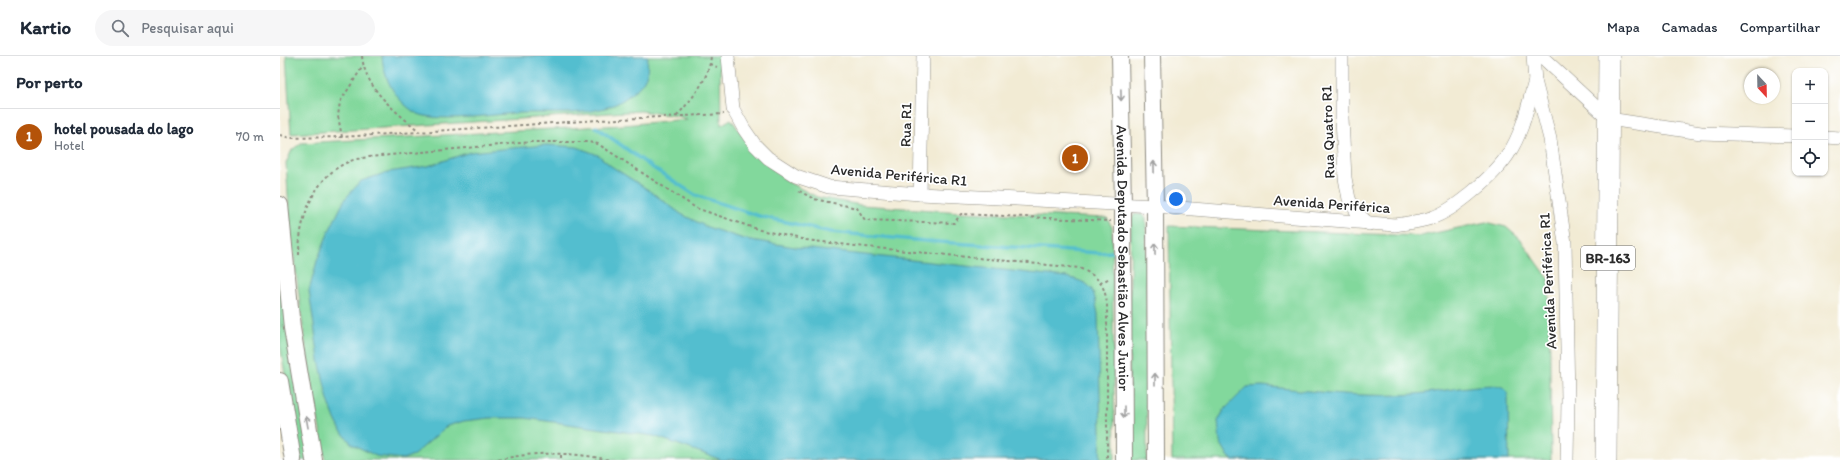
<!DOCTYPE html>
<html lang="pt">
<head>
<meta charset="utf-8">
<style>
  :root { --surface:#fff; --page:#f6f6f7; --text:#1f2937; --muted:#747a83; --line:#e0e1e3; --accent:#b45309 }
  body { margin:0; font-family:Itim,sans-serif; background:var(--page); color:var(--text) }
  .controls { position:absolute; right:12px; top:12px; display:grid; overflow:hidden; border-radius:8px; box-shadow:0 1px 3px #0004 }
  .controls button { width:36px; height:36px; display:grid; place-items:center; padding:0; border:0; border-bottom:1px solid var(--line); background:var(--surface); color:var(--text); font:20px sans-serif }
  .compass { position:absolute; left:1464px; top:12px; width:36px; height:36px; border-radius:50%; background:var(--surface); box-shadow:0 1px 3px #0004; rotate:158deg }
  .you { position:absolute; left:896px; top:143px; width:14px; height:14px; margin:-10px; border:3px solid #fff; border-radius:50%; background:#1a73e8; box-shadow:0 0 0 6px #1a73e833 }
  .badge { display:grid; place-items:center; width:26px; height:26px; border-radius:50%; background:var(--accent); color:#fff; font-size:13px; font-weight:700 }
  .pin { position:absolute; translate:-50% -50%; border:2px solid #fff; box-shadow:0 1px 4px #0006 }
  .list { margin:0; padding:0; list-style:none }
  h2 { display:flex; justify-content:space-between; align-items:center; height:52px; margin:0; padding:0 16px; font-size:17px }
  h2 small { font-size:13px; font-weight:400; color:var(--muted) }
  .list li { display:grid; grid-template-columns:26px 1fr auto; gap:12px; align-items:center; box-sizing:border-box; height:56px; padding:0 16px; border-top:1px solid var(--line) }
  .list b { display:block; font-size:15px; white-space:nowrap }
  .list p { margin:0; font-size:13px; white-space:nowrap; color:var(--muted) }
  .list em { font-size:13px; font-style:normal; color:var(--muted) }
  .icon { flex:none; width:22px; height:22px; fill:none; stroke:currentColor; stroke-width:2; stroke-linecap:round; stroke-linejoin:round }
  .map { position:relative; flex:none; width:1560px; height:404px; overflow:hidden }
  header { display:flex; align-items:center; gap:24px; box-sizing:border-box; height:56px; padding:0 20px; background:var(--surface); border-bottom:1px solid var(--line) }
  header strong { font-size:19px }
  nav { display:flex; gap:22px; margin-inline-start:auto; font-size:14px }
  .search { width:280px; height:36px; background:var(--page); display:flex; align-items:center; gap:10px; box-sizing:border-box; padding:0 14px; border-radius:22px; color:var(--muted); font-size:15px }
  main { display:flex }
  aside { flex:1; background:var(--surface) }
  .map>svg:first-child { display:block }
</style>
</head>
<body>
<header>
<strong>Kartio</strong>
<div class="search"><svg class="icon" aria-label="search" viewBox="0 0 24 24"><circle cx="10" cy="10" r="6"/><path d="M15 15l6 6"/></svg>Pesquisar aqui</div>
<nav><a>Mapa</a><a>Camadas</a><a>Compartilhar</a></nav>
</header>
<main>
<aside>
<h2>Por perto<small></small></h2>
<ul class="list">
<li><span class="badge">1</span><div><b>hotel pousada do lago</b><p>Hotel</p></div><em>70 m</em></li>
</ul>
</aside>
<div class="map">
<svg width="1560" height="404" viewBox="0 0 1560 404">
  <rect width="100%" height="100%" fill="#fff"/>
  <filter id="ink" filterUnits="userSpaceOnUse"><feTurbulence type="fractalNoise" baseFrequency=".025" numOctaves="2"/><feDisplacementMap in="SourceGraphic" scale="8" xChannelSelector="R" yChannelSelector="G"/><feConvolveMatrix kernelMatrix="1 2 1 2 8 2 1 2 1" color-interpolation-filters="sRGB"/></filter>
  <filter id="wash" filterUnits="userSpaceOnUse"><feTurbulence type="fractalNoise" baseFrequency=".012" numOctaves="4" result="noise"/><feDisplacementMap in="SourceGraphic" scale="16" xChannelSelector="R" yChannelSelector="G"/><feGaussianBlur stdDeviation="0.9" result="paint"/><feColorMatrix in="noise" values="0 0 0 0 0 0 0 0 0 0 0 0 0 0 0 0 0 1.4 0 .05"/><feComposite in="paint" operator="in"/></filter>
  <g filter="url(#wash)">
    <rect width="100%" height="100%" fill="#f2ebd4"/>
    <g fill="#82d89c" stroke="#568264">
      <polygon points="6,0 440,0 441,69 451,63 475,97 508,126 537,141 581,149 681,156 827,162 832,171 835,404 45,404 24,279 10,170 6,107 12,94 21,87 344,69 407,63 397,60 361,55 11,78"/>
      <polygon points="855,158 864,159 866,162 867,404 850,404 849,285 851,163"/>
      <polygon points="1206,166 1226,171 1241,184 1269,223 1271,404 892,404 889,170 1141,180"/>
      <polygon points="0,208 29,404 19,404 0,288"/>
    </g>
    <g fill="#53becf" stroke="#3f747d">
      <path d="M102,0H367L368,2C367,7 368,12 367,17C365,29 348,41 338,47C310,61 269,56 239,57C215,58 153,68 134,56C114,42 104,23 102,0Z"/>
      <path d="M266,89L297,91L318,99L331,110L370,135L401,158L427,171L464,183L521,192L787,221C814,228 813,231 818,258L821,376L820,404H442L374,380L245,362H210L184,365L167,370L134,399L123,403L96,400L72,388L61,375L55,363L48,344L39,304L29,235L37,205L49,175L65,143L81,125L108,116L148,110L190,96Z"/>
      <path d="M982,330C1038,336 1097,344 1153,336C1167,334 1208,327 1220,330C1225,332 1226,334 1228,338L1229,404H953L949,401L940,386L938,365L944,354L967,331Z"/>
    </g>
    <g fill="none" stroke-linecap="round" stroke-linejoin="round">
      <polyline stroke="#53becf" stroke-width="3.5" points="316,71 370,110 415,139 479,160 551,176 645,185 819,197 832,196"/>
    </g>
  </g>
  <g filter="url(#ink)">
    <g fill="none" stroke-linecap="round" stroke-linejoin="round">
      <g stroke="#8e8b80" stroke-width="14">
        <g id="minor">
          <path d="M448,0L453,53L464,73L475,89L488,102L516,120L549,131L640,138L875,150L1115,169C1127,167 1139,166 1151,162C1174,155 1216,118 1229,97C1243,76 1248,48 1255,25"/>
          <polyline points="1062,0 1062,62 1065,122 1069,143 1078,158 1089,168"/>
          <polyline points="1253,0 1255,25 1270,83 1285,187 1288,343 1287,404"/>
          <polyline points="1261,0 1329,63 1421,77 1515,80"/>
          <polyline points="1545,81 1560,82"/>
          <polyline points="640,138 643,0"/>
        </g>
      </g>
      <g stroke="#8e8b80" stroke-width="18">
        <g id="tertiary">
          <path id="s1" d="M840,0L843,149L844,404"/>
          <polyline points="872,0 875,150 876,404"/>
          <polyline points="0,149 12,272 34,404"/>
          <polyline points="0,325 13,404"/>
        </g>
      </g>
      <g stroke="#8e8b80" stroke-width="22">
        <polyline id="trunk" points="1326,404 1329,0"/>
      </g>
      <g stroke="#8e8b80" stroke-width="2" stroke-dasharray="3 3" stroke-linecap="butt">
        <path d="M82,0C85,33 115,55 139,75"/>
        <polyline points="430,8 437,11"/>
        <path d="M397,60C412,42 429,24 431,0"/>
        <polyline points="0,79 10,82 62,81 319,64 444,58"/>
        <polyline points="62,81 58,60 60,46 83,10"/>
        <polyline points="519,135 534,143 577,152 585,164 674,167 681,158 831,165"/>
        <path d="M19,199C19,164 33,121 68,106C74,103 82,102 89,101L251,86H308L318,88L416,152L480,174L526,184L576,190L799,212C818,220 825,228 827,249V404"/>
        <polyline points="820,227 830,222"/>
        <polyline points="281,399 281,404"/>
        <path d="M218,404C253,395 294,396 329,404"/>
      </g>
      <use href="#minor" stroke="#fff" stroke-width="13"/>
      <use href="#tertiary" stroke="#fff" stroke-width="16"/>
      <use href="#trunk" stroke="#fff" stroke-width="21"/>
    </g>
    <defs><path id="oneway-shaft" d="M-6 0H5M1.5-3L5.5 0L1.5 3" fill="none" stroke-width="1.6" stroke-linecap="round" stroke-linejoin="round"/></defs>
    <g stroke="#a0a0a0">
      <use href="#oneway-shaft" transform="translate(841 39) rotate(89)"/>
      <use href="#oneway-shaft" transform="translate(874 111) rotate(-91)"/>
      <use href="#oneway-shaft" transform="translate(875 193) rotate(-90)"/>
      <use href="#oneway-shaft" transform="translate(875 323) rotate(-90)"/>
      <use href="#oneway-shaft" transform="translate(844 356) rotate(90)"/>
      <use href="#oneway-shaft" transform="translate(27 366) rotate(-100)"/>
    </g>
  </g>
  <g text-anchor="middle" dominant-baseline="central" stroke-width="3.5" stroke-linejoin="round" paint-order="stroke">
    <rect fill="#fff" stroke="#6b6b6b" stroke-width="1" x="1301" y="190" width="54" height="24" rx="3"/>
    <g font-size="14" font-weight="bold" fill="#2b2b2b">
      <text x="1328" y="202">BR-163</text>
    </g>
    <g font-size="15" fill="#2b2b2b" stroke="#fff">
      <text transform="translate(626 69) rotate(-89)">Rua R1</text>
      <text transform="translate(1048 76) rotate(-92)">Rua Quatro R1</text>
      <text transform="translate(619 119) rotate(5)">Avenida Periférica R1</text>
      <text transform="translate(1052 148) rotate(4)">Avenida Periférica</text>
      <text stroke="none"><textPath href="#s1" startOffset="202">Avenida Deputado Sebastião Alves Junior</textPath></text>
      <text transform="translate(1268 225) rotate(-93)">Avenida Periférica R1</text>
    </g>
  </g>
</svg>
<div class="controls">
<button>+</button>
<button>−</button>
<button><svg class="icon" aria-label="locate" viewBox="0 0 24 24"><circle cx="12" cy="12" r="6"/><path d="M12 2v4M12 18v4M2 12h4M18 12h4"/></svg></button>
</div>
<svg class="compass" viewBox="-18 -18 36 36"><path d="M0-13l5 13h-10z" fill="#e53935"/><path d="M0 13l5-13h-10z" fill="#747a83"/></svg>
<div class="you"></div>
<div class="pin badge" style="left:795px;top:102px">1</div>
</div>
</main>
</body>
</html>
